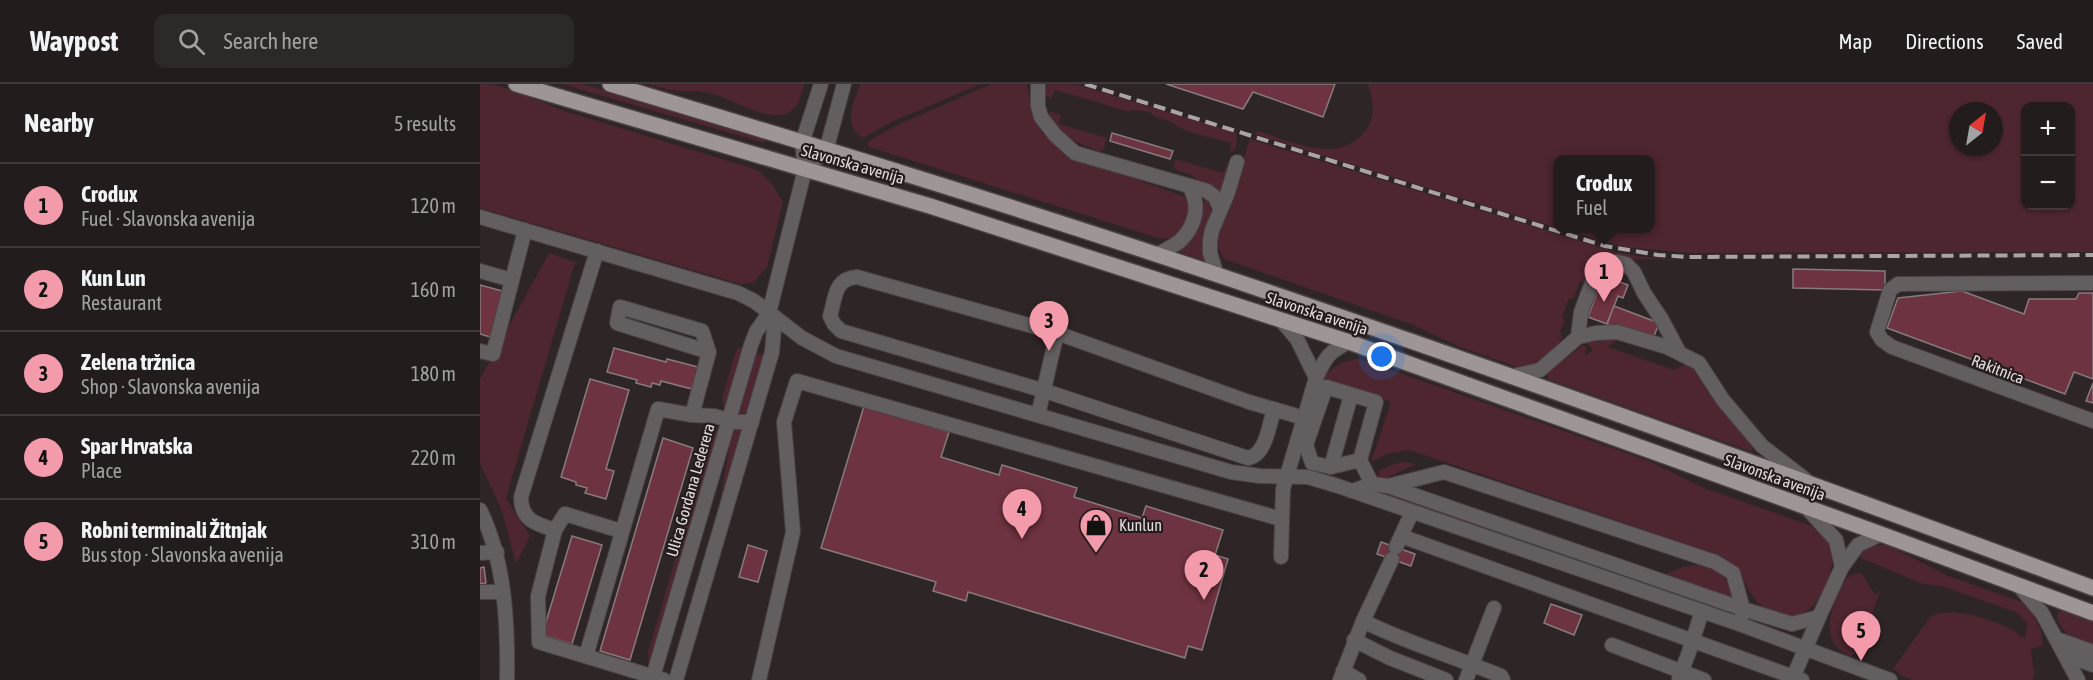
<!DOCTYPE html>
<html lang="en">
<head>
<meta charset="utf-8">
<style>
  :root { --surface:#221c1c; --page:#2e2929; --text:#f1f3f6; --muted:#a2a1a3; --line:#3f3a3b; --accent:#f39aab }
  body { margin:0; font-family:"Asap Condensed",sans-serif; background:var(--page); color:var(--text) }
  .controls { position:absolute; right:18px; top:18px; display:grid; overflow:hidden; border-radius:12px; box-shadow:0 2px 4px #0004 }
  .controls button { width:54px; height:54px; display:grid; place-items:center; padding:0; border:0; border-bottom:2px solid var(--line); background:var(--surface); color:var(--text); font:30px sans-serif }
  .compass { position:absolute; left:1469px; top:18px; width:54px; height:54px; border-radius:50%; background:var(--surface); box-shadow:0 2px 4px #0004; rotate:31deg }
  .you { position:absolute; left:902px; top:273px; width:21px; height:21px; margin:-15px; border:4px solid #fff; border-radius:50%; background:#1a73e8; box-shadow:0 0 0 9px #1a73e833 }
  .badge { display:grid; place-items:center; width:39px; height:39px; border-radius:50%; background:var(--accent); color:#111; font-size:20px; font-weight:700 }
  .pin { position:absolute; translate:-50% -50px; filter:drop-shadow(0 2px 3px #0008) }
  .pin::after { content:''; position:absolute; top:32px; width:21px; height:18px; background:inherit; clip-path:polygon(0 0,100% 0,50% 100%) }
  .popup { position:absolute; left:1073px; top:71px; width:102px; height:78px; box-sizing:border-box; display:grid; place-content:center; border-radius:12px; background:var(--surface); filter:drop-shadow(0 2px 4px #0005); font-size:20px; white-space:nowrap; color:var(--muted) }
  .popup b { font-size:22px; color:var(--text) }
  .popup::after { content:''; position:absolute; left:50%; top:100%; margin-left:-12px; border:12px solid transparent; border-top-color:var(--surface) }
  .list { margin:0; padding:0; list-style:none }
  h2 { display:flex; justify-content:space-between; align-items:center; height:78px; margin:0; padding:0 24px; font-size:26px }
  h2 small { font-size:20px; font-weight:400; color:var(--muted) }
  .list li { display:grid; grid-template-columns:39px 1fr auto; gap:18px; align-items:center; box-sizing:border-box; height:84px; padding:0 24px; border-top:2px solid var(--line) }
  .list b { display:block; font-size:22px; white-space:nowrap }
  .list p { margin:0; font-size:20px; white-space:nowrap; color:var(--muted) }
  .list em { font-size:20px; font-style:normal; color:var(--muted) }
  .icon { flex:none; width:33px; height:33px; fill:none; stroke:currentColor; stroke-width:2; stroke-linecap:round; stroke-linejoin:round }
  .map { position:relative; flex:none; width:1613px; height:596px; overflow:hidden }
  header { display:flex; align-items:center; gap:36px; box-sizing:border-box; height:84px; padding:0 30px; background:var(--surface); border-bottom:2px solid var(--line) }
  header strong { font-size:28px }
  nav { display:flex; gap:33px; margin-inline-start:auto; font-size:21px }
  .search { width:420px; height:54px; background:var(--page); display:flex; align-items:center; gap:15px; box-sizing:border-box; padding:0 21px; border-radius:12px; color:var(--muted); font-size:22px }
  main { display:flex }
  aside { flex:1; background:var(--surface) }
  .map>svg:first-child { display:block }
</style>
</head>
<body>
<header>
<strong>Waypost</strong>
<div class="search"><svg class="icon" aria-label="search" viewBox="0 0 24 24"><circle cx="10" cy="10" r="6"/><path d="M15 15l6 6"/></svg>Search here</div>
<nav><a>Map</a><a>Directions</a><a>Saved</a></nav>
</header>
<main>
<aside>
<h2>Nearby<small>5 results</small></h2>
<ul class="list">
<li><span class="badge">1</span><div><b>Crodux</b><p>Fuel · Slavonska avenija</p></div><em>120 m</em></li>
<li><span class="badge">2</span><div><b>Kun Lun</b><p>Restaurant</p></div><em>160 m</em></li>
<li><span class="badge">3</span><div><b>Zelena tržnica</b><p>Shop · Slavonska avenija</p></div><em>180 m</em></li>
<li><span class="badge">4</span><div><b>Spar Hrvatska</b><p>Place</p></div><em>220 m</em></li>
<li><span class="badge">5</span><div><b>Robni terminali Žitnjak</b><p>Bus stop · Slavonska avenija</p></div><em>310 m</em></li>
</ul>
</aside>
<div class="map">
<svg width="1613" height="596" viewBox="0 0 1613 596">
  <rect width="100%" height="100%" fill="#2e2526"/>
  <g fill="#4d262f" fill-rule="evenodd">
    <polygon points="0,0 17,1 85,27 278,86 293,101 303,118 287,183 273,199 260,200 0,124"/>
    <polygon points="82,0 103,0 286,54 284,59"/>
    <path d="M167,0H324C321,13 317,29 302,31C281,34 255,17 236,11C223,6 212,7 199,7C188,6 178,3 167,0Z"/>
    <path d="M380,0H501L414,37L383,54C362,42 374,18 380,0Z"/>
    <path d="M511,0H547L555,37L562,49L587,71L706,113C711,122 705,143 697,150C692,155 685,155 678,154L389,63L387,60L390,56L417,41Z"/>
    <path d="M567,0H595L756,49L757,57L755,66L750,68L751,59C736,54 702,49 692,38L676,33L671,30V28L651,26L650,28L575,6L572,14H570L565,10Z"/>
    <path d="M888,0H1613V168L1209,169L1144,163L1080,145L1170,144V76H1078L1077,144L774,50L778,47C811,57 856,81 884,49C896,34 894,17 888,0ZM1546,22H1590V122H1546ZM1478,27H1514V63H1478Z"/>
    <path d="M569,27L581,31L579,40L627,54L623,66L620,67C601,60 571,51 569,27Z"/>
    <polygon points="770,55 1136,168 1164,173 1202,176 1153,175 1130,170 1110,187 1103,199 1100,198 1093,215 1089,214 1082,233 1085,237 1080,247 1082,253 1078,261 1060,278 1051,282 1037,283 980,263 933,241 744,175 737,161 738,153"/>
    <polygon points="695,75 743,89 747,81 749,85 741,109 722,100 711,91 697,86 694,83"/>
    <path d="M724,112C738,124 727,137 724,153C722,161 725,170 725,177L700,168C714,150 725,135 724,112Z"/>
    <polygon points="69,169 98,179 94,182 26,414 50,452 36,480 22,427 0,379 0,295"/>
    <polygon points="1133,255 1137,256 1128,263 1194,286 1206,280 1217,286 1273,361 1272,366 1270,367 1068,295 1067,289 1103,261 1107,265 1104,268 1107,271 1113,265 1105,258"/>
    <polygon points="259,264 262,265 247,319 243,323 243,311 256,267"/>
    <polygon points="275,268 285,272 268,329 265,332 256,333"/>
    <path d="M880,275L1169,377L1224,404L1332,442C1357,456 1356,474 1347,498C1337,525 1320,540 1290,527C1269,517 1267,496 1252,480C1250,477 1244,475 1241,472L929,366L907,370L891,378L911,318L844,294C853,281 865,276 880,275Z"/>
    <polygon points="237,345 238,348 169,579 168,568 231,354"/>
    <polygon points="262,345 263,346 237,436 252,346"/>
    <polygon points="925,378 936,380 904,395 897,393 900,386 917,379"/>
    <polygon points="894,405 1250,525 1249,529 895,408"/>
    <path d="M1403,461L1411,463L1466,491L1542,518L1552,527L1561,548L1563,561L1551,565L1554,590L1553,596H1432L1419,591V588L1413,585L1450,533C1469,521 1509,535 1529,544C1535,546 1539,552 1545,554L1548,540L1536,528L1461,502L1443,500L1381,474V470C1387,463 1393,462 1403,461Z"/>
    <path d="M1220,480C1238,486 1251,494 1252,516L1182,492L1203,483Z"/>
    <path d="M1381,489C1387,496 1390,506 1396,510L1399,507L1400,508L1378,567L1371,572C1336,559 1352,518 1366,495L1371,491Z"/>
    <path d="M1580,526L1613,537V560C1596,554 1581,552 1577,532Z"/>
  </g>
  <g fill="#6e3340" stroke="#867b7d" stroke-width="1.5">
    <polygon points="686,0 855,0 843,33 773,8 763,25"/>
    <polygon points="632,49 693,67 690,75 630,57"/>
    <polygon points="1313,185 1405,187 1405,206 1313,204"/>
    <polygon points="1128,194 1148,201 1143,214 1138,212 1127,240 1108,233 1118,205 1123,207"/>
    <polygon points="0,201 26,208 14,254 0,250"/>
    <polygon points="1482,207 1544,230 1549,215 1596,215 1599,209 1613,209 1613,295 1594,288 1585,310 1407,244 1418,214"/>
    <polygon points="1134,222 1179,239 1170,263 1139,244 1127,240"/>
    <polygon points="134,264 186,278 187,275 218,283 212,305 181,297 180,301 172,299 171,303 156,299 157,296 127,288"/>
    <polygon points="110,295 149,306 126,385 134,387 126,415 105,409 107,404 96,401 96,398 81,393"/>
    <polygon points="1613,299 1613,319 1606,317"/>
    <polygon points="384,322 469,348 461,373 519,391 522,381 597,404 594,413 662,434 666,422 743,446 735,471 748,475 722,566 708,562 705,574 488,508 486,517 453,507 456,498 341,464"/>
    <polygon points="183,354 213,364 150,576 120,567"/>
    <polygon points="92,452 122,461 92,560 62,551"/>
    <polygon points="901,458 935,470 931,482 897,470"/>
    <polygon points="268,461 287,467 278,498 259,493"/>
    <polygon points="4,483 6,499 0,500 0,484"/>
    <polygon points="1071,520 1102,531 1094,551 1064,539"/>
  </g>
  <g fill="none" stroke-linecap="round" stroke-linejoin="round">
    <g stroke="#4b4243" stroke-width="16">
      <g id="minor">
        <polyline points="558,0 558,22 561,33 575,51 595,69 727,107 735,113 740,124"/>
        <polyline points="325,85 346,67 364,0"/>
        <polyline points="0,133 258,209 274,217 322,254 356,272 751,388 780,392 828,393 858,402 1262,541 1410,596"/>
        <path d="M677,171C684,166 695,162 701,156C716,141 720,121 710,104"/>
        <polyline points="0,187 32,196"/>
        <polyline points="737,191 730,169 730,157 732,146 747,111 757,78"/>
        <polyline points="1613,199 1418,200 1410,206 1397,248 1402,256 1412,263 1613,337"/>
        <polyline points="801,236 817,255 836,294"/>
        <polyline points="1098,253 1101,228 1115,191 1127,181 1137,178 1146,180 1154,188 1164,209 1182,236 1199,268"/>
        <polyline points="0,267 13,270 45,146"/>
        <polyline points="1033,292 1060,286 1098,253 1116,249 1137,248 1187,263 1219,279 1243,316 1282,362 1325,395"/>
        <path d="M794,325C789,341 786,371 768,374L565,307L361,247L354,240L350,232C356,212 354,195 377,193L577,249L769,318L824,334"/>
        <polyline points="212,331 229,268 222,247 140,223 137,239 229,268"/>
        <polyline points="558,331 577,249"/>
        <polyline points="880,376 851,383 832,379 826,361 846,303 896,318 880,376 892,400"/>
        <polyline points="851,383 871,311"/>
        <polyline points="908,402 1263,525 1262,531"/>
        <polyline points="872,407 892,400 908,402 964,388 1235,478 1253,489 1263,525 1312,540 1339,533"/>
        <polyline points="1326,423 1356,456 1362,483"/>
        <path d="M0,426C25,476 28,540 27,596"/>
        <path d="M75,446C56,440 41,436 41,413L117,167"/>
        <polyline points="141,447 85,430 75,446 58,512 59,558 184,596"/>
        <polyline points="921,452 1322,596"/>
        <polyline points="916,463 932,428"/>
        <polyline points="0,469 17,468"/>
        <path d="M801,473L803,405L836,294C846,273 848,268 869,258"/>
        <path d="M912,475L883,537C927,559 975,573 1021,592L1023,596"/>
        <polyline points="1539,502 1562,529 1598,596"/>
        <polyline points="0,508 23,508"/>
        <polyline points="1577,555 1613,568"/>
        <polyline points="874,556 910,574 966,596"/>
        <polyline points="1132,561 1224,596"/>
        <polyline points="1585,571 1613,581"/>
        <polyline points="106,572 178,325 212,331 234,332 256,338 272,338"/>
        <polyline points="863,587 879,596"/>
        <polyline points="1199,594 1209,568 1222,527"/>
        <polyline points="172,596 271,261 276,248 289,229 325,85 322,59 341,0"/>
        <polyline points="196,596 292,268 294,245 289,229"/>
        <polyline points="279,596 313,448 304,338 317,297 801,435"/>
        <polyline points="860,596 883,537"/>
        <polyline points="986,596 1014,524"/>
        <polyline points="1312,596 1339,533 1362,483 1378,461 1401,450"/>
      </g>
    </g>
    <g stroke="#4b4243" stroke-width="18">
      <g id="major">
        <polyline points="36,0 450,122 869,258 1401,450 1613,529"/>
        <path d="M130,0C333,61 537,123 738,191C1032,290 1323,396 1613,504"/>
      </g>
    </g>
    <use href="#minor" stroke="#635e5f" stroke-width="14"/>
    <use href="#major" stroke="#9e9596" stroke-width="15"/>
    <polyline stroke="#aba4a4" stroke-width="4" stroke-dasharray="12 6" stroke-linecap="butt" points="605,0 1125,162 1178,171 1209,173 1613,171"/>
  </g>
  <defs>
    <g id="shop-pin" transform="scale(1.725)"><path d="M0 17L-7.5 6A9.5 9.5 0 1 1 7.5 6Z" fill="#f39aab" stroke="#241c1d"/><path d="M-5-2.5h2.3a2.7 3.5 0 0 1 5.4 0H5L5.5 6h-11ZM-1.5-2.5h3a1.5 2.3 0 0 0-3 0Z" fill="#111"/></g>
  </defs>
  <g fill-rule="evenodd">
    <use href="#shop-pin" x="616" y="441"/>
  </g>
  <g text-anchor="middle" dominant-baseline="central" stroke-width="4.5" stroke-linejoin="round" paint-order="stroke">
    <g font-size="16" fill="#e2dcdc" stroke="#241c1d">
      <text transform="translate(373 80) rotate(16)">Slavonska avenija</text>
      <text transform="translate(837 229) rotate(18)">Slavonska avenija</text>
      <text transform="translate(1518 285) rotate(21)">Rakitnica</text>
      <text transform="translate(1295 393) rotate(20)">Slavonska avenija</text>
      <text transform="translate(210 406) rotate(-74)">Ulica Gordana Lederera</text>
    </g>
    <g font-size="16" fill="#e2dcdc" stroke="#241c1d" text-anchor="start">
      <text x="639" y="441">Kunlun</text>
    </g>
  </g>
</svg>
<div class="controls">
<button>+</button>
<button>−</button>
</div>
<svg class="compass" viewBox="-18 -18 36 36"><path d="M0-13l5 13h-10z" fill="#e53935"/><path d="M0 13l5-13h-10z" fill="#a2a1a3"/></svg>
<div class="you"></div>
<div class="pin badge" style="left:1124px;top:218px">1</div>
<div class="popup"><b>Crodux</b>Fuel</div>
<div class="pin badge" style="left:724px;top:516px">2</div>
<div class="pin badge" style="left:569px;top:267px">3</div>
<div class="pin badge" style="left:542px;top:455px">4</div>
<div class="pin badge" style="left:1381px;top:577px">5</div>
</div>
</main>
</body>
</html>
